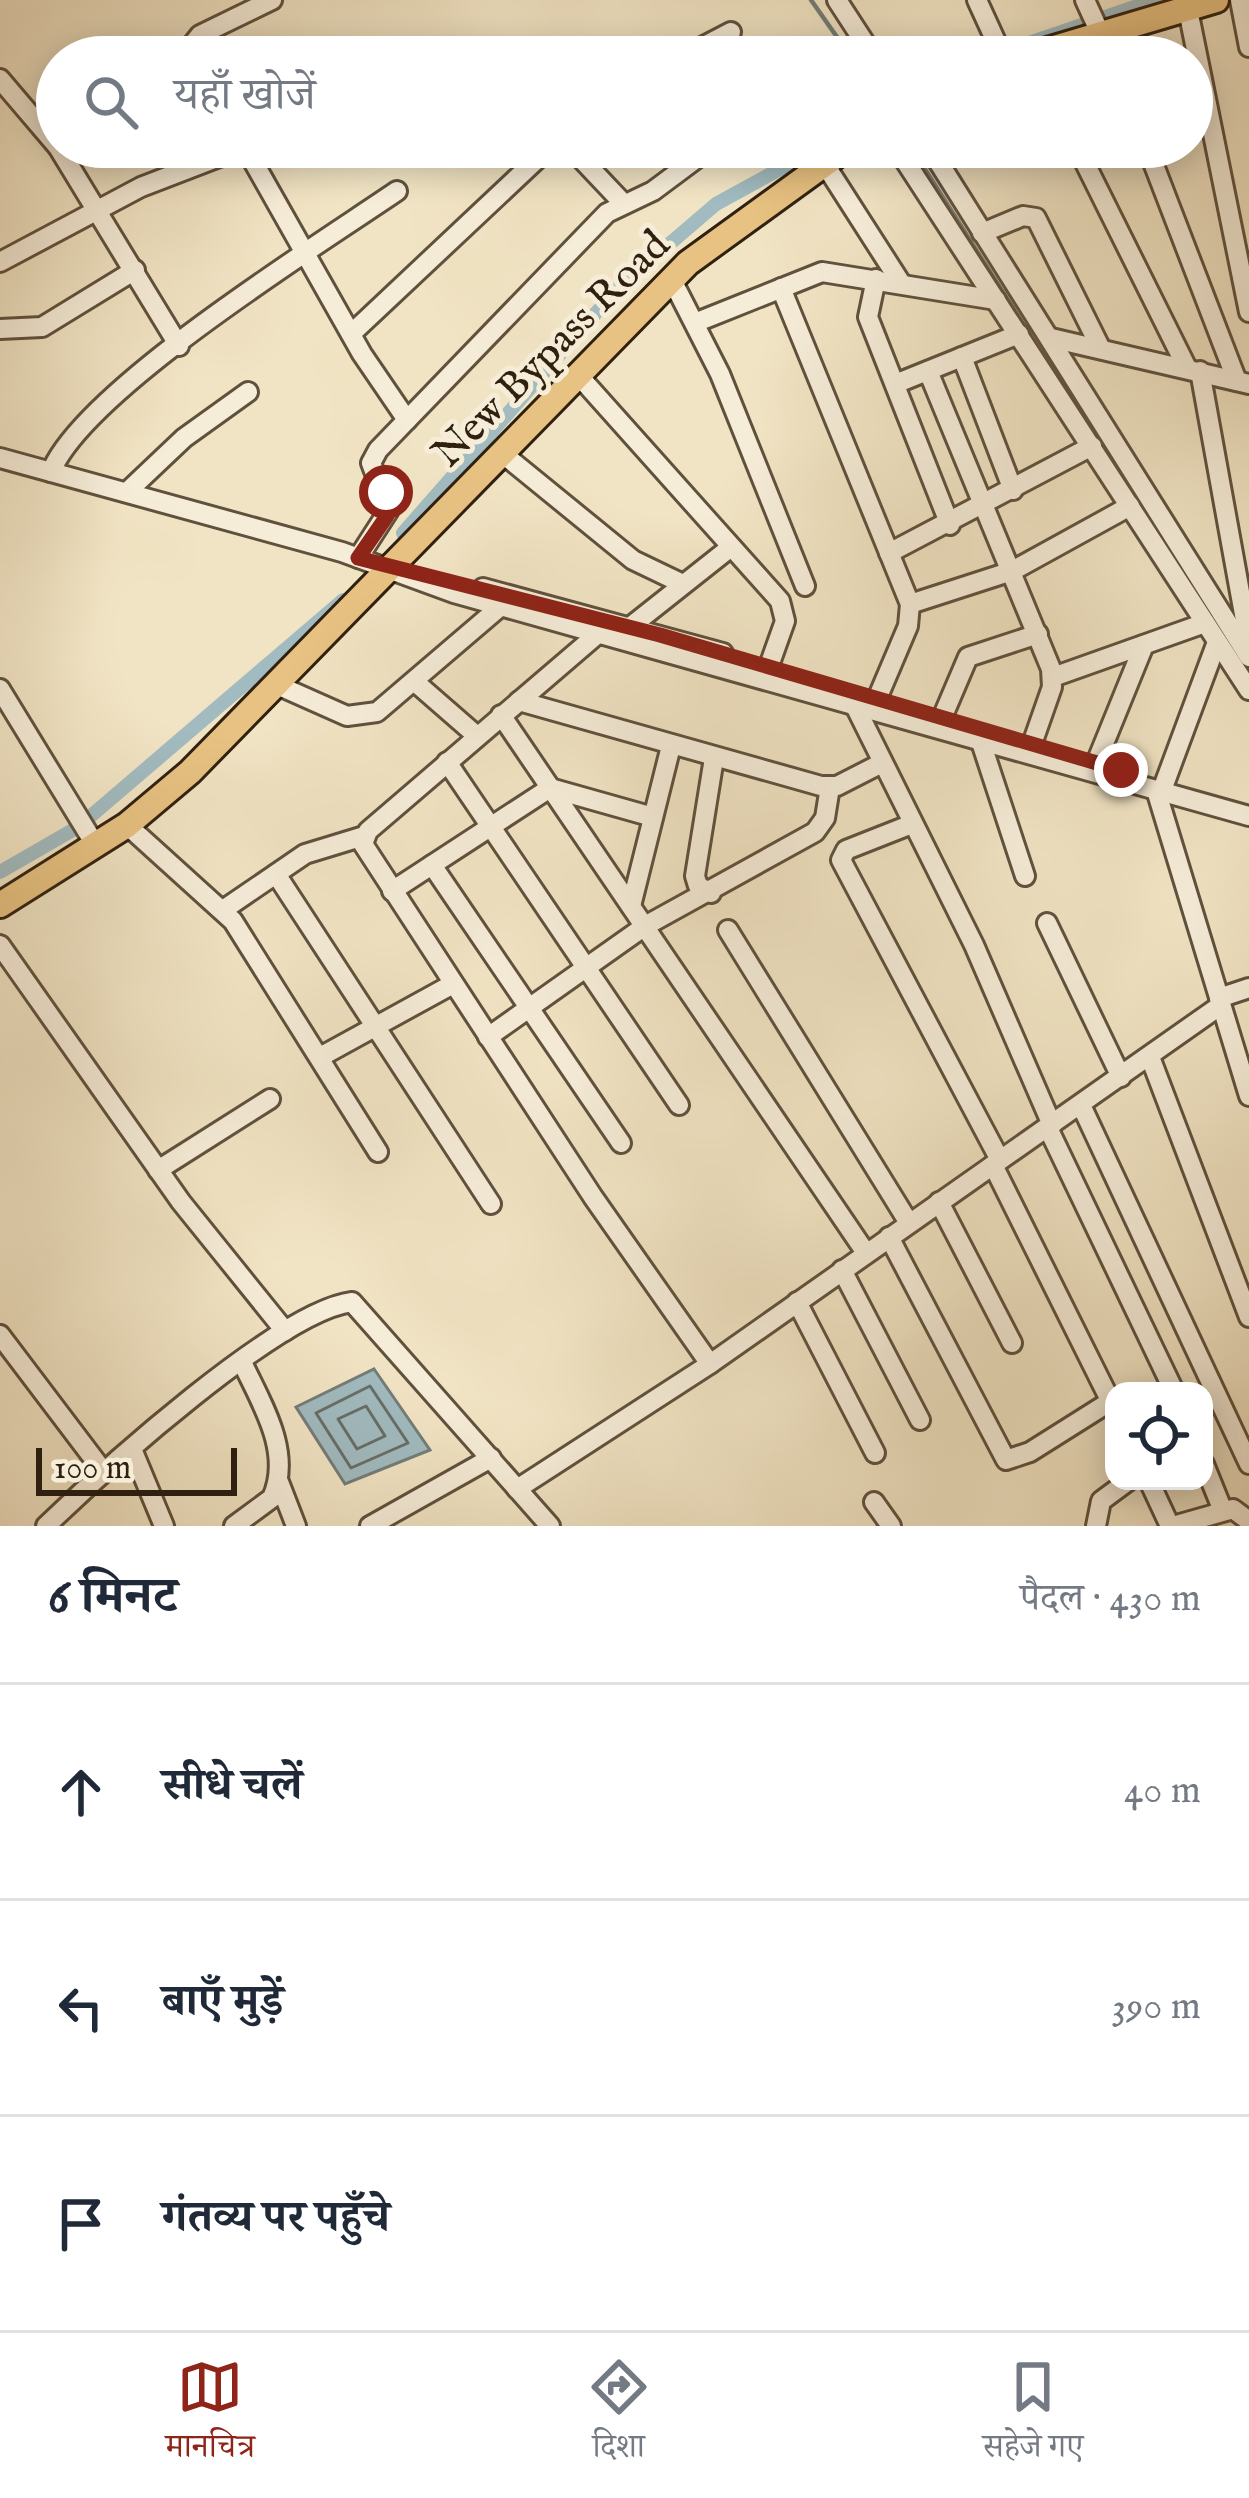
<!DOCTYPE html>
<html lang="hi">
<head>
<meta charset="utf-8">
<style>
  :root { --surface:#fff; --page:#f6f6f7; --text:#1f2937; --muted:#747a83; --line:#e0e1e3; --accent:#8f2418 }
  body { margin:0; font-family:"IM FELL English","Noto Serif Devanagari",serif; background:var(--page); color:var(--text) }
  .controls { position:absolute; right:36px; bottom:36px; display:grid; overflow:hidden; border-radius:24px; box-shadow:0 6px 30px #0003 }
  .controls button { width:108px; height:108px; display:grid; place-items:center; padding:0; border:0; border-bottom:3px solid var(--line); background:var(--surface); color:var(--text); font:60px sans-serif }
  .scale { position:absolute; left:36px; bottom:30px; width:201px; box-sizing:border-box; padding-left:12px; border:6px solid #302010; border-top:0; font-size:33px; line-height:42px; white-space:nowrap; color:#302010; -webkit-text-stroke:9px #f6edd9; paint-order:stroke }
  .stop { position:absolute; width:36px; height:36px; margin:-27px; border:9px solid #8f2418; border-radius:50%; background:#fff }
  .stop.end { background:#8f2418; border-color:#fff; box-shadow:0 3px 12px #0008 }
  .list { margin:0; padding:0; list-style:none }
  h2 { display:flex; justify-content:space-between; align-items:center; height:156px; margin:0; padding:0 48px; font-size:51px }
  h2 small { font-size:39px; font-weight:400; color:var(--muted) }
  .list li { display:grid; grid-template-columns:78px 1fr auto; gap:36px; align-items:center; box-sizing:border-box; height:216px; padding:0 48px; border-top:3px solid var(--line) }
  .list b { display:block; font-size:45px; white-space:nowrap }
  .list em { font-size:39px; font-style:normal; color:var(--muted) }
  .icon { flex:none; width:66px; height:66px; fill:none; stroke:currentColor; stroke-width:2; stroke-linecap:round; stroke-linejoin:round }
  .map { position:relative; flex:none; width:1249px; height:1526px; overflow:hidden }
  .search { position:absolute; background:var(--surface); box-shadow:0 6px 30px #0003; left:36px; right:36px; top:36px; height:132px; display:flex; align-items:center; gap:30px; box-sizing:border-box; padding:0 42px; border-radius:66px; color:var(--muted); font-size:45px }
  .sheet { height:804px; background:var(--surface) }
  nav { display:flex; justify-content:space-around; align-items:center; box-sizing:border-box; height:168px; border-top:3px solid var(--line); background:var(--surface); font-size:33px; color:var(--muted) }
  nav a { display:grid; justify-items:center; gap:6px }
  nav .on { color:var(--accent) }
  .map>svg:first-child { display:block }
</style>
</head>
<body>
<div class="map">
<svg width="1249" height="1526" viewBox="0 0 1249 1526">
  <rect width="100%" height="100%" fill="#f1e4c4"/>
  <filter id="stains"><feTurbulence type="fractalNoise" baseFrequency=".00167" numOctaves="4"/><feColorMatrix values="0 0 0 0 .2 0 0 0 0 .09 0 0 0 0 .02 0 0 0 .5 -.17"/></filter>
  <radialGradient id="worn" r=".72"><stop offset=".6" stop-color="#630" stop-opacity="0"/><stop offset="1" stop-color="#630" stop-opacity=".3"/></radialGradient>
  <polygon fill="#a1bbc0" stroke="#747d7a" stroke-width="3" points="374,1369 430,1450 345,1484 296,1407"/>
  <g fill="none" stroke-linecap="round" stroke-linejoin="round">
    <g stroke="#686e68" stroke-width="3">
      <polygon points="370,1386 408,1443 351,1468 316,1413"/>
      <polygon points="366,1406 385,1436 357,1449 338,1419"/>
    </g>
    <g stroke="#747d7a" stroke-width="4.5">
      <polyline points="811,0 851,57"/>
      <polyline points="911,147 1091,431"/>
    </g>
    <g stroke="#a1bbc0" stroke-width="14">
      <polyline points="988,57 1155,0"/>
      <polyline points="403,533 617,289 716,204 820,147"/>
      <polyline points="0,872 78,827 343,600"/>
    </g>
    <g stroke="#60513d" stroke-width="24">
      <g id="minor">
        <polyline points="837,0 874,57"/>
        <polyline points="977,0 1003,57"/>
        <polyline points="1085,0 1111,57"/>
        <polyline points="1186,0 1249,312"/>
        <polyline points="1240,0 1249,47"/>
        <polyline points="196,57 192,45 200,35 272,0"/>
        <polyline points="683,57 731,32"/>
        <polyline points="0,79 57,146"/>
        <polyline points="58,147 179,346"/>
        <polyline points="570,147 623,203"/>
        <polyline points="896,147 1249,690"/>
        <polyline points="929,147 1249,657"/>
        <polyline points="1077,147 1187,368"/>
        <polyline points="1147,147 1237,381"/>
        <polyline points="824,163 901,283"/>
        <polyline points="982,233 1023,216 1036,218 1101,349"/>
        <polyline points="0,262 141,187 245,147 362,354 407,420"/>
        <polyline points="876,279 868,317 950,525"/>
        <polyline points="672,280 720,374 805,586"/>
        <polyline points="781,288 910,604 908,626 877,699"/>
        <polyline points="697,322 822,272 996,300"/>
        <polyline points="0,329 42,327 135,270"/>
        <polyline points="351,334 550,147"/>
        <polyline points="1051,338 1249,384"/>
        <polyline points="962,357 1013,490"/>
        <polyline points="928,371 1051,669 1052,687 1032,744"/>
        <polyline points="1200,371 1249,642"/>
        <polyline points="579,376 780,601 785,621 769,666"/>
        <polyline points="895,384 1019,334"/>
        <polyline points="503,454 633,560 683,584"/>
        <polyline points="0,458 342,552 454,593 1249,816"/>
        <path d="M51,472C83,391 318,245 397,191"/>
        <polyline points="127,492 184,438 248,392"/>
        <polyline points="889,553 1092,446"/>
        <polyline points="358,558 389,510 371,463 378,450 607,213 653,191 712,147"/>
        <polyline points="483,588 723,653"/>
        <polyline points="910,604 1012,571 1130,506"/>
        <polyline points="630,627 731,547"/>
        <polyline points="600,632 368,831 363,844 593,1197 710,1364"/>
        <polyline points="1053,677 1205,623"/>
        <polyline points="415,682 477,736"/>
        <polyline points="275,684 347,716 377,712 501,606"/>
        <polyline points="0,689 96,846"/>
        <polyline points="519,701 821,786 837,786 882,763"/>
        <polyline points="853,702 974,945 1052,1125"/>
        <polyline points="501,715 866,1253"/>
        <polyline points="942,718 968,657 1038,634"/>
        <polyline points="980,739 1025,876"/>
        <polyline points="447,762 679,1105"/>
        <polyline points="1096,763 1144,645"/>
        <polyline points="1165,782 1217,642"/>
        <polyline points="1156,790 1249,1096"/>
        <polyline points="912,824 846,850 841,860 1000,1160"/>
        <polyline points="127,825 233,921 378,1152"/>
        <polyline points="432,865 621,1143"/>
        <polyline points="276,874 491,1204"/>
        <polyline points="392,891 550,788 653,817"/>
        <polyline points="711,893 698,886 695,876 714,758"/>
        <polyline points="631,906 671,746"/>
        <polyline points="223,910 305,854 364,836"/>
        <polyline points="1047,923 1121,1077"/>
        <polyline points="728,930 909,1223"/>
        <polyline points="0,945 181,1202 285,1331"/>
        <polyline points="1219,998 1249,988"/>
        <polyline points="488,1037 645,926 815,832 825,818 830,787"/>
        <polyline points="320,1057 453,984"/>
        <polyline points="1150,1057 1249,1317"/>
        <polyline points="1081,1105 1249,1464"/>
        <polyline points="1048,1128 1174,1391"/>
        <polyline points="993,1165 1114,1408"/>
        <polyline points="158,1170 270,1099"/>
        <polyline points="939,1202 1012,1343"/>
        <polyline points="889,1237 1006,1460 1030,1452 1111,1401"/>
        <polyline points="842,1270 920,1420"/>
        <polyline points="797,1302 875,1453"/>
        <polyline points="0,1335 103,1471"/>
        <polyline points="132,1449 164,1526"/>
        <polyline points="1204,1464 1223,1511"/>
        <polyline points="1149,1481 1170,1526"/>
        <polyline points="279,1482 296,1526"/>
        <polyline points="517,1489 710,1364 1221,1005"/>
        <polyline points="874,1502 891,1526"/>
        <path d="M46,1526C103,1471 279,1311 352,1302L550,1526"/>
        <path d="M234,1526L272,1498C293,1452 261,1403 242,1362"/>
        <polyline points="370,1526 491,1458"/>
        <polyline points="1096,1526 1101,1501 1128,1481"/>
        <polyline points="1173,1526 1233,1509 1249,1521"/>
      </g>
    </g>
    <g stroke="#302010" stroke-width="30">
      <g id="major">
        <polyline points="1024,57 1216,0"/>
        <polyline points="0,905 127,825 190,772 688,263 848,147"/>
      </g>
    </g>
    <use href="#minor" stroke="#f6edd9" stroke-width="18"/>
    <use href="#major" stroke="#e8c282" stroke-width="24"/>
  </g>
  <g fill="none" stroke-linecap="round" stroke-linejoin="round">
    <polyline stroke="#8f2418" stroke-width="15" points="386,492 387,516 358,558 660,635 1121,770"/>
  </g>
  <g text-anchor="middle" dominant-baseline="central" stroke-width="10" stroke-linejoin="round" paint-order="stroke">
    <g font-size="42" fill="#302010" stroke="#f6edd9">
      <text transform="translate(552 350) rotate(-45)">New Bypass Road</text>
    </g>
  </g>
  <rect width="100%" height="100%" filter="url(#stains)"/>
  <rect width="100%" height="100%" fill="url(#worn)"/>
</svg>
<div class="controls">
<button><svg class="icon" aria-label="locate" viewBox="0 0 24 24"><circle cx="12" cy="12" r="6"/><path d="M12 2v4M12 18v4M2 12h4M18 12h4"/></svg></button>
</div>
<div class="scale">100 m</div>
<div class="stop" style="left:386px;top:492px"></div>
<div class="stop end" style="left:1121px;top:770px"></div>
<div class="search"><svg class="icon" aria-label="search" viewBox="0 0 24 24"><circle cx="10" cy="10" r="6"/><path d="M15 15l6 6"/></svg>यहाँ खोजें</div>
</div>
<section class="sheet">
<h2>6 मिनट<small>पैदल · 430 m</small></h2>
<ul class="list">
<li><svg class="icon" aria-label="ahead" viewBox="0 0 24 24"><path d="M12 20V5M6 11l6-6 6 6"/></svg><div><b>सीधे चलें</b></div><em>40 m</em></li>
<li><svg class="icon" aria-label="left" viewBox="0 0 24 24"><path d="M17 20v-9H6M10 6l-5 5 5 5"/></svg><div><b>बाएँ मुड़ें</b></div><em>390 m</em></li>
<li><svg class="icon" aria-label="arrive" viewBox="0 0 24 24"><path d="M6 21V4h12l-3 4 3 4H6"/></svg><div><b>गंतव्य पर पहुँचे</b></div></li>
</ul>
</section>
<nav>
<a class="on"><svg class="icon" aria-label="map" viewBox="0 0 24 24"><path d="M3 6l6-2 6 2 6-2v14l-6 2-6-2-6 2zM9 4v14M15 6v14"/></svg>मानचित्र</a>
<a><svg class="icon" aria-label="directions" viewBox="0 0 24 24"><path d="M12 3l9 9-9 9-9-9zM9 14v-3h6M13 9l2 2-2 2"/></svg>दिशा</a>
<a><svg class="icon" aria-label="saved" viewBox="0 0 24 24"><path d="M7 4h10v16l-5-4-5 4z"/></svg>सहेजे गए</a>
</nav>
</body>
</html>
